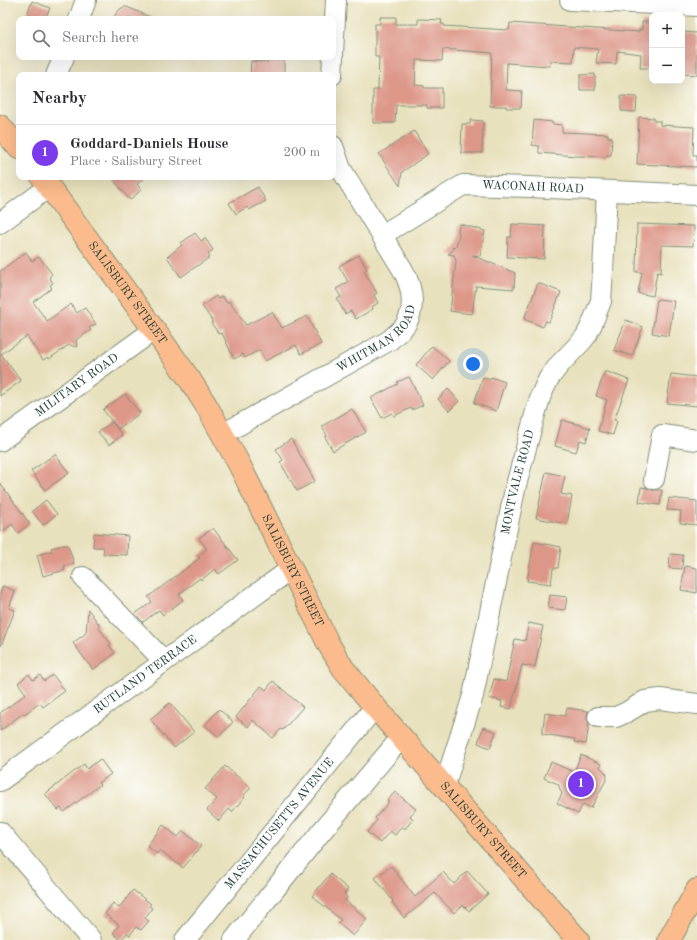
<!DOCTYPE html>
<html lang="en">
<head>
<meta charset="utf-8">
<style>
  :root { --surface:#fff; --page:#f2f2f3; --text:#2b2b33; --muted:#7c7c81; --line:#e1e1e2; --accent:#7c3aed }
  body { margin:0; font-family:"Old Standard TT",serif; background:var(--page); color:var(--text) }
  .controls { position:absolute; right:12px; top:12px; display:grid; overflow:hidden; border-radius:8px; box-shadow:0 4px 16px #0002 }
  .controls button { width:36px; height:36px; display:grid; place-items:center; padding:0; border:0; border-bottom:1px solid var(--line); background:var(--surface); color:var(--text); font:20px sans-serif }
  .you { position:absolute; left:473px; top:364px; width:14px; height:14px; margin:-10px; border:3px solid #fff; border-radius:50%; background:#1a73e8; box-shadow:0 0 0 6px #1a73e833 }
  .badge { display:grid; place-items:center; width:26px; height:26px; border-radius:50%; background:var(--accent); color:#fff; font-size:13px; font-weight:700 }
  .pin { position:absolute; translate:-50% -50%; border:2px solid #fff; box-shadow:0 1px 4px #0006 }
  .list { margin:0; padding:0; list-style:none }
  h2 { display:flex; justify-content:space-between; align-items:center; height:52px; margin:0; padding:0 16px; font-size:17px }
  h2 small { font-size:13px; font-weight:400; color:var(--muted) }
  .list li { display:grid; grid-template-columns:26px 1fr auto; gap:12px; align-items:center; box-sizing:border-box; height:56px; padding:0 16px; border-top:1px solid var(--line) }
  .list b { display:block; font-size:15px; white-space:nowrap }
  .list p { margin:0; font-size:13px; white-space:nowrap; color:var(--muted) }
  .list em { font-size:13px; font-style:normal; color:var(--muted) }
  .icon { flex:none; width:22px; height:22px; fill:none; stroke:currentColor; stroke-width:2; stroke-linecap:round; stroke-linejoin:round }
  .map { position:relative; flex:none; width:697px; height:940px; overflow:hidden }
  .search { position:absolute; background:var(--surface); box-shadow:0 4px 16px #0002; left:16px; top:16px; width:320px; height:44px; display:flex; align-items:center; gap:10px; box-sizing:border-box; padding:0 14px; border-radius:8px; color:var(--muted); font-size:15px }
  .panel { position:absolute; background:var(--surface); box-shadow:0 4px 16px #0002; left:16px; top:72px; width:320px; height:108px; border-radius:8px }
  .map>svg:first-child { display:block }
</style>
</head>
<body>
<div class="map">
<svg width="697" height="940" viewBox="0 0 697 940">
  <rect width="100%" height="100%" fill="#fdfcf7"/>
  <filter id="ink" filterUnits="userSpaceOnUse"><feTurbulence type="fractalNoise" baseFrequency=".025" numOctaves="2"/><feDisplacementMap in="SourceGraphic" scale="8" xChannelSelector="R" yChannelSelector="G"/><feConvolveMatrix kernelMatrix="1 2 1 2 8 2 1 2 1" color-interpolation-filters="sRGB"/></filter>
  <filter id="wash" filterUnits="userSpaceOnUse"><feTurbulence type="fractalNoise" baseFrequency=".012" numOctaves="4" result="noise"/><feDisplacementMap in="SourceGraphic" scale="16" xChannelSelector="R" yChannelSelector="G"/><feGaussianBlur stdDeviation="0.9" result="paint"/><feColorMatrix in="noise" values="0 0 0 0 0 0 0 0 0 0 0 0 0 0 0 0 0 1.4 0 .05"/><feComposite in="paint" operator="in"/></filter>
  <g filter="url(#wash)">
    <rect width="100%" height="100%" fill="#e8e1bd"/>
    <g id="blocks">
      <g fill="#dd9789">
        <polygon points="32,1 50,8 45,19 38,19 27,14"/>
        <polygon points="124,7 127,7 155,19 112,19 120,9"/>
        <polygon points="380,17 396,17 396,24 418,24 418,19 442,20 441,24 444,24 444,26 509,30 510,23 639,32 639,29 642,30 642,22 652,22 652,68 640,68 641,54 617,51 616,64 596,63 598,49 574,47 573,62 550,61 550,66 507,63 506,90 522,91 521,108 506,108 506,106 490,106 492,53 443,49 442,61 416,60 415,85 424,86 424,88 442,88 442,108 427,108 427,105 396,105 395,123 373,123 373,90 378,90 379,57 375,57 375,24 380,24"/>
        <polygon points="682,32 697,33 697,75 682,74"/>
        <polygon points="268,60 284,60 284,75 250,75 251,61 268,62"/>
        <polygon points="595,74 595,90 580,90 580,75"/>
        <polygon points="621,96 637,97 636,112 621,111"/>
        <polygon points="639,117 654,118 654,121 660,121 660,125 694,127 693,155 697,155 697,167 637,164"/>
        <polygon points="471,120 483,121 482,153 461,153 462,124 470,124"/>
        <polygon points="534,120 552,122 552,124 562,125 562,132 608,134 608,137 612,137 611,155 607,155 607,157 577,156 539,153 539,146 532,145"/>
        <polygon points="414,131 428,154 402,172 400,186 379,154"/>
        <polygon points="111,177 146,177 137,184 141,190 130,200"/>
        <polygon points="258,187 266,201 249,210 247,207 236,214 229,203"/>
        <polygon points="460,224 485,231 480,256 472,255 515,273 514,289 476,286 472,314 450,311 456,261 454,255 448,254 453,250 452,247 454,248 456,246 459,235 458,230"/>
        <polygon points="512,224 545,226 544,259 507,257 508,237 511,237"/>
        <polygon points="637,224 694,226 693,246 662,245 661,273 657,272 653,296 638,293 642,272 636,272"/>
        <polygon points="195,233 201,241 205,238 213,250 208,254 210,257 181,277 167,257 182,245 181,243"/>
        <polygon points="26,252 32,261 39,257 52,274 49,277 53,283 50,285 52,288 33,302 47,321 71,304 77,313 85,308 96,324 89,328 91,330 76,340 77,347 69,345 49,359 48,357 43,360 27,336 1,354 21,381 0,396 0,271"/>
        <polygon points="359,255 367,269 364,271 377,293 374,295 378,303 372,307 373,309 356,319 351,311 345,314 337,299 341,297 336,289 348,282 339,266"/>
        <polygon points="538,283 561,292 549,322 546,321 543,327 524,319"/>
        <polygon points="216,296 218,299 222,296 227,303 229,301 246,325 272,312 282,328 307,316 321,344 301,354 296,345 265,361 259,350 245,358 243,354 234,359 222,333 219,334 211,323 213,322 202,306"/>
        <polygon points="657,299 674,301 669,336 652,333"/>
        <polygon points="626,320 643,327 632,356 614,350"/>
        <polygon points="432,346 449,361 433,380 416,365"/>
        <polygon points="605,371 629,380 614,420 617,421 613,435 598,431 607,400 596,396"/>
        <polygon points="671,374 697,377 697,406 667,403"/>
        <polygon points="409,377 423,405 412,410 411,408 394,416 392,413 382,418 371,398 398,384 397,382"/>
        <polygon points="483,377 490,380 491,377 505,382 496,411 474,403"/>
        <polygon points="448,389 459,401 449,411 438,399"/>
        <polygon points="125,394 140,413 118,429 103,410"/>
        <polygon points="352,409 366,432 333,451 325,437 327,436 322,426"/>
        <polygon points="562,420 590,428 586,442 580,440 576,452 555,446"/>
        <polygon points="112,422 122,435 109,445 98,432"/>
        <polygon points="291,439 315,481 297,491 280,462 283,460 276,449"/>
        <polygon points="55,454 69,473 45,490 31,471"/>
        <polygon points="546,472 565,476 561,494 572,496 567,524 536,518"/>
        <polygon points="0,483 30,524 18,533 12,524 0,533"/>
        <polygon points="641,487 647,488 652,490 662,490 660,505 639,502"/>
        <polygon points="669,498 697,501 697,525 680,523 681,511 667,510"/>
        <polygon points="46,500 57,514 43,525 32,511"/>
        <polygon points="213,528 238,560 219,574 215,569 201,580 200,578 179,594 183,600 163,615 159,610 143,622 135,614 152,602 148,597 200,558 198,556 207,549 199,538"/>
        <polygon points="94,533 128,536 127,555 103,554 104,547 93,547"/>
        <polygon points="534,542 561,547 558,568 553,568 551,584 527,581"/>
        <polygon points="63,545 68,545 74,563 64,566 65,570 43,576 37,555 52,551 51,548"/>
        <polygon points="670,554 683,555 682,569 669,568"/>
        <polygon points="685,566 697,568 697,593 681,590"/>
        <polygon points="3,586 15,591 9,608 15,610 1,646 0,645 0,593"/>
        <polygon points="550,595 567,597 565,610 548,608"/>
        <polygon points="88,609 100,626 98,627 111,644 109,645 115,653 93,670 73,643 86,633"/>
        <polygon points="529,623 543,626 535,667 522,665 511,709 501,707 502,701 489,698 494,679 506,682 515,639 525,641"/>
        <polygon points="29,674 33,680 40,675 44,681 53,675 65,691 43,707 40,703 23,715 23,713 0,731 0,713 26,694 18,683"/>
        <polygon points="273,681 303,707 283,730 281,729 273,738 253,720 248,727 236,717 261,686 266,690"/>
        <polygon points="170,703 194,732 174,748 150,719"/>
        <polygon points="567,708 588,711 587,717 589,724 586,744 574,742 575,739 542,734 545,713 565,716"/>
        <polygon points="219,709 233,722 219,737 205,725"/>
        <polygon points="483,727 496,732 490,748 478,743"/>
        <polygon points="581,755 601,764 600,767 606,773 607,776 606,780 591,808 583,804 578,814 557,803 562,794 558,784 544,778 551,762 574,772"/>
        <polygon points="100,759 111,774 98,783 100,785 64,812 61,808 58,810 45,794 84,764 87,769"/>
        <polygon points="225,766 251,788 243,796 245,797 232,812 229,809 219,821 207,810 217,799 205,789"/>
        <polygon points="395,792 416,809 410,816 413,819 405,829 402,826 395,835 390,831 380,843 367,832 377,820 375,818 389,802 387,801"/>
        <polygon points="163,825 178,837 183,831 201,846 183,868 160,850 157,854 147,846"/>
        <polygon points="391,866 415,897 443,872 454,884 467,871 488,894 469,911 463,905 454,913 435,893 404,918 392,902 393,901 375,878"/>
        <polygon points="330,874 348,889 344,894 347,897 345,900 367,919 353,936 338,923 341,920 312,896"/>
        <polygon points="133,890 151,904 149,906 152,908 145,918 149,921 141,930 136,927 130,935 127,933 121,940 113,933 119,925 105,914 113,903 119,908"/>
      </g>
    </g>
  </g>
  <g filter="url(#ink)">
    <use href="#blocks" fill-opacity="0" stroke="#848f78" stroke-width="1"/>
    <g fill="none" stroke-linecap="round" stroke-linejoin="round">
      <g stroke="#848f78" stroke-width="22">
        <g id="minor">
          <polyline points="570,0 697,6"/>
          <polyline points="79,19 86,0"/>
          <polyline points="333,54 336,0"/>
          <polyline points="56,75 64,57"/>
          <polyline points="332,75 333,57"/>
          <polyline points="0,223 49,187"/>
          <path id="s1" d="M382,235L463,185L529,187L697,195"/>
          <path id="s2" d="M223,434L390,340C395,335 402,330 406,324C416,306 412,287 403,270L341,169L333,146"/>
          <path id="s3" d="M0,441L154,330"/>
          <polyline points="654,479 662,435 697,440"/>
          <polyline points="83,577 164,661"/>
          <polyline points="598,717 616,717 627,712 645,701 660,699 697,704"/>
          <path id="s4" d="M0,781L291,569"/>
          <path id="s5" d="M444,787L473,696L515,489L536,411L541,395L549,378L560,364L582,341L586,336L592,324L601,301L603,271L607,191"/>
          <polyline points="0,832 91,940"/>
          <path id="s6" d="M185,940L375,707"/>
          <polyline points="234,940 321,832 401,738"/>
        </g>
      </g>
      <g stroke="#848f78" stroke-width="24">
        <g id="major">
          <polyline points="0,126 19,148"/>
          <path id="s7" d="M42,177L160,338L190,380L206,405L238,462L329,645L343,668L375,707L578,940"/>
          <polyline points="669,940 697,890"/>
        </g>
      </g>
      <use href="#minor" stroke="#fff" stroke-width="20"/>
      <use href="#major" stroke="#fbbb8c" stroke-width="22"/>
    </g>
  </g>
  <g text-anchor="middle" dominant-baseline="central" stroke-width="3.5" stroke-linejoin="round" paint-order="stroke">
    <g font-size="12" fill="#1f3d34" stroke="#fdfcf7">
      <text stroke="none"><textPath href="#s1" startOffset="165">WACONAH ROAD</textPath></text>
      <text stroke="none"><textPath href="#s7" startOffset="144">SALISBURY STREET</textPath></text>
      <text stroke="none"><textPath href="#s2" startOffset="183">WHITMAN ROAD</textPath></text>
      <text stroke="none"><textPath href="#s3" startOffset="95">MILITARY ROAD</textPath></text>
      <text stroke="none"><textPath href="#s5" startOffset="314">MONTVALE ROAD</textPath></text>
      <text stroke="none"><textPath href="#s7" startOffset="468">SALISBURY STREET</textPath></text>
      <text stroke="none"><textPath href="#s4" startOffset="180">RUTLAND TERRACE</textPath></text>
      <text stroke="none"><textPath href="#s6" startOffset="150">MASSACHUSETTS AVENUE</textPath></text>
      <text stroke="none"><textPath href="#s7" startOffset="792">SALISBURY STREET</textPath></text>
    </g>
  </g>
</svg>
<div class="controls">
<button>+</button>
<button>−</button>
</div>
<div class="you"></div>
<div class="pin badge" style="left:581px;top:784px">1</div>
<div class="search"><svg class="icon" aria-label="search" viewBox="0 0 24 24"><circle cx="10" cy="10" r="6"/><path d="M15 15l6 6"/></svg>Search here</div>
<section class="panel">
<h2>Nearby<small></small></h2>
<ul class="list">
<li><span class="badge">1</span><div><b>Goddard-Daniels House</b><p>Place · Salisbury Street</p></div><em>200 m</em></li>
</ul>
</section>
</div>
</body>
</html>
